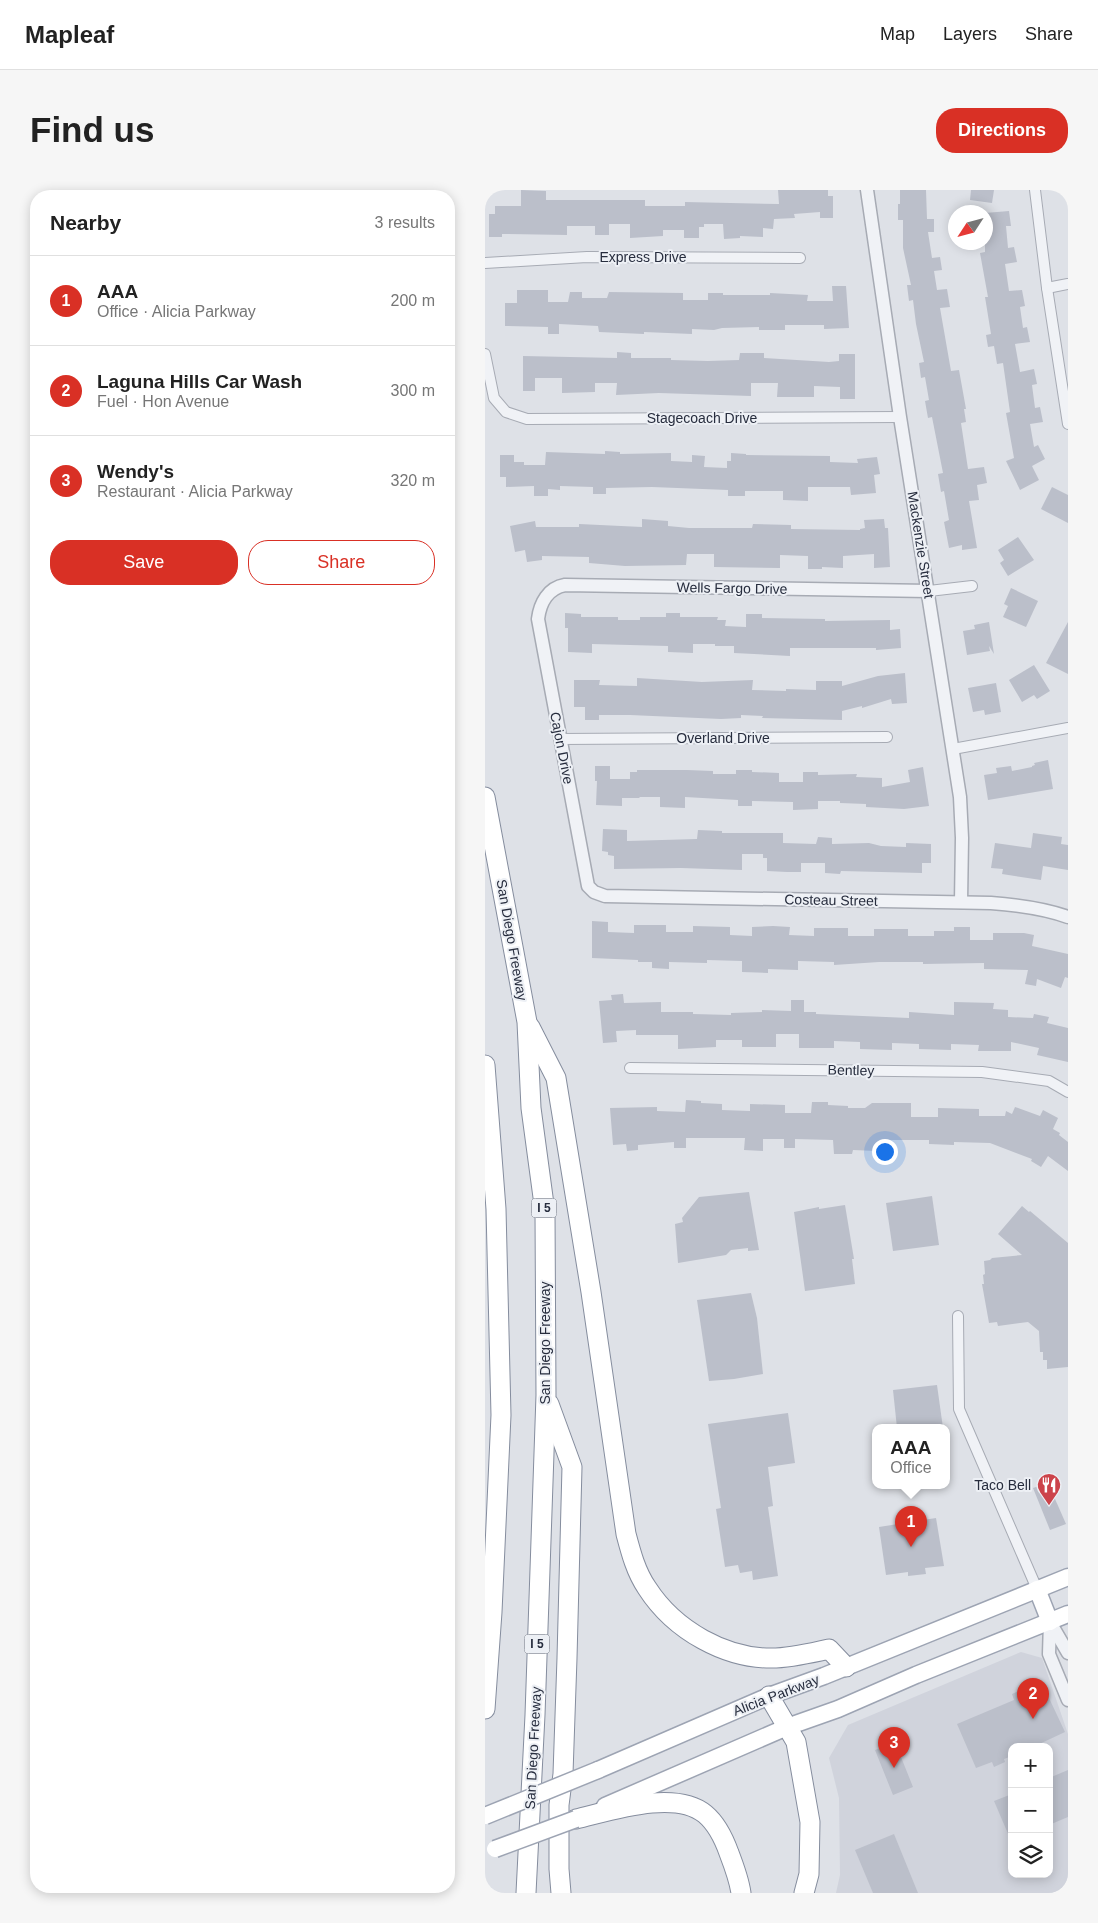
<!DOCTYPE html>
<html lang="en">
<head>
<meta charset="utf-8">
<style>
  :root { --surface:#fff; --page:#f6f6f6; --text:#222; --muted:#767676; --line:#e0e0e0; --accent:#d93025 }
  body { margin:0; font-family:Arial,sans-serif; background:var(--page); color:var(--text) }
  .controls { position:absolute; right:15px; bottom:15px; display:grid; overflow:hidden; border-radius:10px; box-shadow:0 2px 12px #0003 }
  .controls button { width:45px; height:45px; display:grid; place-items:center; padding:0; border:0; border-bottom:1px solid var(--line); background:var(--surface); color:var(--text); font:25px sans-serif }
  .compass { position:absolute; left:463px; top:15px; width:45px; height:45px; border-radius:50%; background:var(--surface); box-shadow:0 2px 12px #0003; rotate:234deg }
  .you { position:absolute; left:399px; top:961px; width:18px; height:18px; margin:-12px; border:4px solid #fff; border-radius:50%; background:#1a73e8; box-shadow:0 0 0 8px #1a73e833 }
  .badge { display:grid; place-items:center; width:32px; height:32px; border-radius:50%; background:var(--accent); color:#fff; font-size:16px; font-weight:700 }
  .pin { position:absolute; translate:-50% -41px; filter:drop-shadow(0 1px 2px #0008) }
  .pin::after { content:''; position:absolute; top:26px; width:18px; height:15px; background:inherit; clip-path:polygon(0 0,100% 0,50% 100%) }
  .popup { position:absolute; left:387px; top:1234px; width:78px; height:65px; box-sizing:border-box; display:grid; place-content:center; border-radius:10px; background:var(--surface); filter:drop-shadow(0 1px 4px #0005); font-size:16px; white-space:nowrap; color:var(--muted) }
  .popup b { font-size:19px; color:var(--text) }
  .popup::after { content:''; position:absolute; left:50%; top:100%; margin-left:-10px; border:10px solid transparent; border-top-color:var(--surface) }
  .list { margin:0; padding:0; list-style:none }
  h2 { display:flex; justify-content:space-between; align-items:center; height:65px; margin:0; padding:0 20px; font-size:21px }
  h2 small { font-size:16px; font-weight:400; color:var(--muted) }
  .list li { display:grid; grid-template-columns:32px 1fr auto; gap:15px; align-items:center; box-sizing:border-box; height:90px; padding:0 20px; border-top:1px solid var(--line) }
  .list b { display:block; font-size:19px; white-space:nowrap }
  .list p { margin:0; font-size:16px; white-space:nowrap; color:var(--muted) }
  .list em { font-size:16px; font-style:normal; color:var(--muted) }
  .actions { display:flex; gap:10px; padding:15px 20px }
  .actions a { flex:1; padding:11px 0; border:1px solid var(--accent); border-radius:20px; text-align:center; font-size:18px; color:var(--accent) }
  .actions .main { background:var(--accent); color:#fff }
  .icon { flex:none; width:28px; height:28px; fill:none; stroke:currentColor; stroke-width:2; stroke-linecap:round; stroke-linejoin:round }
  .map { position:relative; flex:none; width:583px; height:1703px; overflow:hidden; border-radius:20px }
  header { display:flex; align-items:center; gap:30px; box-sizing:border-box; height:70px; padding:0 25px; background:var(--surface); border-bottom:1px solid var(--line) }
  header strong { font-size:24px }
  nav { display:flex; gap:28px; margin-inline-start:auto; font-size:18px }
  .intro { display:flex; align-items:center; justify-content:space-between; box-sizing:border-box; height:120px; padding:0 30px }
  h1 { margin:0; font-size:35px }
  .button { padding:12px 22px; border-radius:20px; background:var(--accent); color:#fff; font-size:18px; font-weight:700 }
  main { display:flex; gap:30px; padding:0 30px }
  aside { flex:1; background:var(--surface); border-radius:20px; box-shadow:0 2px 12px #0003 }
  .map>svg:first-child { display:block }
</style>
</head>
<body>
<header>
<strong>Mapleaf</strong>
<nav><a>Map</a><a>Layers</a><a>Share</a></nav>
</header>
<div class="intro"><h1>Find us</h1><a class="button">Directions</a></div>
<main>
<aside>
<h2>Nearby<small>3 results</small></h2>
<ul class="list">
<li><span class="badge">1</span><div><b>AAA</b><p>Office · Alicia Parkway</p></div><em>200 m</em></li>
<li><span class="badge">2</span><div><b>Laguna Hills Car Wash</b><p>Fuel · Hon Avenue</p></div><em>300 m</em></li>
<li><span class="badge">3</span><div><b>Wendy's</b><p>Restaurant · Alicia Parkway</p></div><em>320 m</em></li>
</ul>
<div class="actions"><a class="main">Save</a><a>Share</a></div>
</aside>
<div class="map">
<svg width="583" height="1703" viewBox="0 0 583 1703">
  <rect width="100%" height="100%" fill="#dee1e7"/>
  <path fill="#d0d3dc" fill-rule="evenodd" d="M536,1462L557,1468L583,1544V1703H351L355,1685L354,1608L344,1568L363,1535ZM527,1557H564V1684H527Z"/>
  <g fill="#bbbfca">
    <polygon points="36,0 61,1 61,10 160,10 160,16 200,16 200,12 294,14 293,0 343,0 343,6 348,6 348,28 335,28 335,22 309,24 310,28 289,29 288,39 278,38 278,47 255,46 255,48 239,49 238,34 219,34 219,37 214,37 214,48 199,48 199,40 178,40 178,46 145,48 145,34 124,34 124,45 110,45 110,36 82,36 82,45 17,44 17,47 4,47 4,24 10,24 10,16 36,16"/>
    <polygon points="415,0 441,0 442,29 449,29 449,42 443,42 447,68 455,67 457,80 449,81 452,100 462,99 465,117 455,118 466,181 474,180 481,219 479,219 481,232 476,233 483,279 499,277 502,293 492,295 494,310 484,311 492,358 477,360 477,355 464,358 459,332 464,330 459,301 456,302 453,284 458,283 447,227 443,228 440,211 444,210 440,187 436,188 434,173 439,172 431,134 428,110 424,111 422,95 426,95 418,58 418,30 413,30 413,14 415,14"/>
    <polygon points="486,0 509,0 507,13 485,10"/>
    <polygon points="524,21 526,36 521,36 523,58 529,57 532,72 520,74 524,101 537,100 540,116 535,117 538,138 542,137 545,152 530,154 535,182 549,179 552,194 547,195 550,218 555,217 558,232 545,234 549,257 553,255 560,269 547,276 554,290 535,300 521,271 529,268 521,223 525,222 518,173 512,174 509,156 503,157 501,145 506,144 500,107 503,107 495,63 500,62 500,23"/>
    <polygon points="347,96 361,96 364,138 339,139 339,135 300,135 300,140 274,140 274,137 237,138 229,140 207,139 207,144 159,142 159,144 114,142 113,136 74,134 74,144 63,144 63,137 20,136 20,113 32,113 32,100 63,100 63,112 83,112 85,102 97,102 97,108 122,108 124,102 198,103 198,110 223,110 223,103 238,103 238,105 285,105 285,103 323,105 322,111 348,111"/>
    <polygon points="132,162 146,163 146,168 186,168 186,170 223,171 254,170 255,163 279,163 279,168 344,172 354,171 354,164 370,164 370,209 355,209 355,197 329,196 329,207 292,207 293,193 266,193 266,206 174,203 131,205 132,193 110,193 110,202 77,203 77,188 50,188 50,201 38,201 38,166 132,168"/>
    <polygon points="120,261 135,262 135,264 186,263 186,271 207,272 207,265 220,266 219,277 242,278 242,271 246,271 246,263 261,264 261,265 345,266 345,272 373,273 372,269 392,267 395,284 389,285 391,303 366,305 365,297 323,297 323,311 298,310 298,301 260,301 260,306 243,306 243,300 167,297 121,298 121,304 108,304 108,297 75,296 75,300 63,299 63,306 49,306 49,296 21,297 21,287 15,287 15,265 29,265 29,272 39,272 39,275 60,275 61,262 120,264"/>
    <polygon points="567,297 583,305 583,333 556,319"/>
    <polygon points="157,329 183,331 183,336 204,338 267,338 268,334 306,335 306,339 375,340 375,339 380,338 379,330 399,329 400,338 403,338 405,377 389,378 389,364 358,366 358,378 337,377 337,379 323,379 323,366 295,365 295,378 229,377 229,364 202,364 201,375 140,376 104,373 104,367 57,366 57,370 42,372 40,360 30,362 25,336 50,331 51,337 94,337 94,334 157,337"/>
    <polygon points="533,347 549,370 523,386 515,373 519,370 513,360"/>
    <polygon points="526,398 553,411 541,437 518,427 523,416 519,414"/>
    <polygon points="80,423 96,424 96,427 133,427 133,430 155,430 155,427 181,427 181,423 195,423 195,427 233,427 232,430 241,430 240,436 261,437 261,424 277,424 277,428 340,429 340,431 405,430 405,440 415,439 416,458 391,460 391,458 305,458 305,466 249,463 249,456 230,456 230,454 208,454 208,463 183,462 183,456 107,454 107,463 83,462 83,438 80,438"/>
    <polygon points="504,432 509,464 504,456 505,461 482,465 478,441 490,439 489,435"/>
    <polygon points="583,432 583,484 561,473"/>
    <polygon points="549,475 565,501 552,509 549,505 537,512 524,490"/>
    <polygon points="420,483 422,513 407,514 406,509 377,518 377,516 357,521 357,530 277,528 278,526 256,525 256,528 236,529 145,525 114,525 114,530 100,530 100,517 89,517 89,490 115,490 114,495 152,496 152,488 217,492 268,490 267,500 301,501 301,499 331,500 331,491 357,491 357,496 393,486"/>
    <polygon points="511,493 516,522 500,525 499,520 488,522 483,498"/>
    <polygon points="563,570 568,599 503,610 499,585 512,583 511,578 526,576 527,581 547,577 547,576 550,575 549,573"/>
    <polygon points="110,576 125,576 125,589 145,589 145,582 152,582 152,580 202,580 228,581 228,584 251,584 251,580 267,580 267,582 294,583 294,592 318,592 318,582 333,582 333,585 372,584 371,587 397,588 397,597 425,592 423,580 438,577 444,616 419,619 381,617 381,614 355,613 355,611 333,611 333,619 308,620 308,612 267,611 267,616 253,616 253,610 200,607 200,618 175,617 175,607 155,607 154,608 137,608 137,616 111,615 112,591 110,591"/>
    <polygon points="118,639 142,640 142,651 212,649 213,640 237,641 237,643 298,643 298,653 331,654 333,647 347,648 347,654 384,653 396,656 421,657 421,653 446,654 446,673 437,673 437,683 356,681 355,684 340,683 340,673 316,673 316,682 302,682 282,681 282,668 278,668 278,664 257,664 257,680 196,678 129,679 129,666 123,665 123,662 117,661"/>
    <polygon points="548,643 577,647 576,654 583,655 583,680 558,676 556,690 517,684 518,679 506,678 510,653 546,658"/>
    <polygon points="107,731 123,732 123,742 149,743 149,735 181,735 181,742 208,742 208,736 245,737 245,745 267,746 267,737 288,736 305,737 304,745 329,746 329,738 363,738 363,746 389,746 389,739 423,739 423,746 449,746 449,741 469,741 469,737 485,737 485,750 508,750 508,743 539,743 549,745 547,756 583,764 583,788 580,787 576,798 552,789 551,796 540,794 543,780 499,779 499,773 438,774 438,772 394,772 349,775 349,772 313,771 313,780 283,779 283,783 257,782 257,771 222,770 222,773 184,772 184,779 167,778 167,772 153,772 153,770 107,768"/>
    <polygon points="138,804 139,813 176,812 176,822 208,822 208,824 246,825 246,823 277,822 277,820 306,821 306,810 319,810 319,822 331,822 331,824 424,828 424,822 469,825 469,812 509,813 508,819 523,820 523,827 548,828 549,824 564,827 562,833 583,838 583,872 552,865 554,858 526,852 526,861 493,861 494,855 466,854 466,860 434,859 434,854 407,853 407,860 375,859 375,852 349,851 349,858 314,858 314,844 291,844 291,857 257,857 257,850 231,850 231,857 193,859 193,845 151,845 151,840 131,841 132,852 118,853 114,811 127,810 126,805"/>
    <polygon points="201,910 216,911 216,913 237,914 237,920 265,921 265,914 300,915 300,923 326,923 327,912 343,912 343,915 363,916 363,918 380,918 387,913 426,913 426,927 453,927 453,918 494,919 494,926 520,926 521,921 527,924 530,917 555,926 558,920 573,928 568,939 575,943 574,945 583,952 583,981 563,966 556,977 546,971 547,969 505,953 469,952 469,955 444,954 444,950 405,950 405,956 392,956 391,961 368,960 367,964 349,964 348,950 310,949 310,958 299,958 299,949 278,949 278,961 259,960 260,948 201,948 201,958 189,958 189,952 153,955 153,960 142,961 141,954 128,955 125,918 172,917 172,921 200,922"/>
    <polygon points="264,1002 274,1060 263,1061 263,1058 246,1060 241,1065 193,1073 190,1034 198,1032 197,1028 214,1007"/>
    <polygon points="447,1006 454,1055 408,1061 401,1013"/>
    <polygon points="360,1015 369,1069 367,1069 370,1094 320,1101 309,1022 334,1017 334,1019"/>
    <polygon points="537,1016 544,1022 545,1021 583,1053 583,1177 562,1179 562,1170 558,1170 558,1162 555,1162 554,1141 543,1132 513,1136 512,1132 504,1133 497,1094 499,1094 498,1085 500,1084 499,1071 505,1070 507,1068 537,1065 513,1044"/>
    <polygon points="266,1103 272,1128 278,1184 249,1189 224,1191 212,1110"/>
    <polygon points="452,1195 458,1238 412,1238 408,1200"/>
    <polygon points="303,1223 310,1273 283,1277 288,1316 283,1317 293,1386 268,1390 267,1381 255,1383 253,1375 240,1377 231,1319 236,1318 223,1234"/>
    <polygon points="563,1293 581,1334 565,1340 548,1298"/>
    <polygon points="451,1328 459,1376 440,1378 441,1384 423,1386 423,1382 401,1385 394,1337"/>
    <polygon points="556,1491 580,1542 548,1557 527,1557 527,1566 519,1569 520,1572 509,1577 507,1572 491,1578 472,1534 529,1510 527,1504"/>
    <polygon points="410,1552 428,1597 408,1605 390,1560"/>
    <polygon points="583,1580 583,1627 564,1635 564,1588"/>
    <polygon points="527,1604 527,1653 509,1611"/>
    <polygon points="409,1644 433,1703 388,1703 370,1660"/>
  </g>
  <g fill="none" stroke-linecap="round" stroke-linejoin="round">
    <g stroke="#a7abb4" stroke-width="12">
      <g id="minor">
        <polyline points="550,0 562,98 583,234"/>
        <polyline points="0,73 102,67 315,68"/>
        <polyline points="562,98 583,94"/>
        <polyline points="0,164 9,208 21,222 42,229 415,227"/>
        <polyline points="444,401 487,396"/>
        <polyline points="75,549 402,547"/>
        <polyline points="468,559 583,538"/>
        <polyline points="145,878 497,882 564,891 583,902"/>
        <polyline points="473,1126 474,1219 552,1399"/>
      </g>
    </g>
    <g stroke="#a7abb4" stroke-width="15">
      <g id="tertiary">
        <polyline points="382,0 415,227 475,607 477,648 476,712"/>
        <path d="M444,401L80,395C63,398 55,413 53,429L103,696L109,702L120,706L506,713C533,715 558,718 583,727"/>
        <polyline points="565,1432 564,1464 583,1510"/>
        <polyline points="565,1432 583,1463"/>
      </g>
    </g>
    <g stroke="#9da4b3" stroke-width="19">
      <g id="primary">
        <polyline points="552,1399 565,1432"/>
        <polyline points="113,1580 284,1506 339,1486 583,1387"/>
        <polyline points="120,1616 302,1537 353,1519 431,1485 583,1424"/>
      </g>
    </g>
    <g stroke="#858d9e" stroke-width="21">
      <g id="motorway">
        <polyline points="0,607 42,832 46,918 60,1022 61,1205 50,1525 41,1703"/>
        <path d="M45,837L71,888L106,1102L141,1344C146,1363 151,1382 162,1398C189,1440 241,1470 291,1468C309,1467 327,1463 344,1459L361,1477"/>
        <polyline points="0,875 11,1019 16,1225 7,1422 0,1519"/>
        <polyline points="64,1214 87,1277 82,1468 78,1584 74,1615 74,1679 76,1703"/>
        <polyline points="284,1506 311,1552 325,1632 324,1684 319,1703"/>
        <path d="M91,1629C125,1621 190,1599 220,1624C232,1634 239,1649 244,1663C249,1676 254,1689 256,1703"/>
      </g>
    </g>
    <use href="#minor" stroke="#f0f2f6" stroke-width="10"/>
    <use href="#tertiary" stroke="#f0f2f6" stroke-width="12"/>
    <use href="#primary" stroke="#fff" stroke-width="16"/>
    <use href="#motorway" stroke="#fff" stroke-width="19"/>
    <g stroke="#9da4b3" stroke-width="19" stroke-linecap="butt">
      <g id="primary-bridge">
        <polyline points="0,1626 113,1580"/>
        <polyline points="10,1659 91,1629"/>
      </g>
    </g>
    <use href="#primary-bridge" stroke="#fff" stroke-width="16"/>
  </g>
  <defs>
    <g id="restaurant-pin" transform="scale(1.25)"><path d="M0 17L-7.5 6A9.5 9.5 0 1 1 7.5 6Z" fill="#cc434a" stroke="#edf0f5"/><path d="M-5-6h1v4h1v-4h1v4h1v-4h1v5L-1.5 .5V6h-2V.5L-5-1ZM5-6V6H3V1.5H1.5Q1.5-4 5-6Z" fill="#fff"/></g>
  </defs>
  <g fill-rule="evenodd">
    <use href="#restaurant-pin" x="564" y="1295"/>
  </g>
  <g text-anchor="middle" dominant-baseline="central" stroke-width="4" stroke-linejoin="round" paint-order="stroke">
    <g fill="#edf0f5" stroke="#626875" stroke-width="1">
      <rect x="46.5" y="1008.5" width="25" height="19" rx="4"/>
      <rect x="39.5" y="1444.5" width="25" height="19" rx="4"/>
    </g>
    <g font-size="12" font-weight="bold" fill="#272d3e">
      <text x="59" y="1018">I 5</text>
      <text x="52" y="1454">I 5</text>
    </g>
    <g font-size="14" fill="#272d3e" stroke="#edf0f5">
      <text x="158" y="67">Express Drive</text>
      <text x="217" y="228">Stagecoach Drive</text>
      <text transform="translate(436 355) rotate(81)">Mackenzie Street</text>
      <text transform="translate(247 398) rotate(1)">Wells Fargo Drive</text>
      <text x="238" y="548">Overland Drive</text>
      <text transform="translate(77 558) rotate(79)">Cajon Drive</text>
      <text transform="translate(346 710) rotate(1)">Costeau Street</text>
      <text transform="translate(27 750) rotate(80)">San Diego Freeway</text>
      <text transform="translate(366 880) rotate(1)">Bentley</text>
      <text transform="translate(60 1153) rotate(-90)">San Diego Freeway</text>
      <text transform="translate(291 1505) rotate(-21)">Alicia Parkway</text>
      <text transform="translate(48 1558) rotate(-87)">San Diego Freeway</text>
    </g>
    <g font-size="14" fill="#272d3e" stroke="#edf0f5" text-anchor="end">
      <text x="546" y="1295">Taco Bell</text>
    </g>
  </g>
</svg>
<div class="controls">
<button>+</button>
<button>−</button>
<button><svg class="icon" aria-label="layers" viewBox="0 0 24 24"><path d="M12 4l9 5-9 5-9-5zM3 14l9 5 9-5"/></svg></button>
</div>
<svg class="compass" viewBox="-18 -18 36 36"><path d="M0-13l5 13h-10z" fill="#e53935"/><path d="M0 13l5-13h-10z" fill="#767676"/></svg>
<div class="you"></div>
<div class="pin badge" style="left:426px;top:1357px">1</div>
<div class="popup"><b>AAA</b>Office</div>
<div class="pin badge" style="left:548px;top:1529px">2</div>
<div class="pin badge" style="left:409px;top:1578px">3</div>
</div>
</main>
</body>
</html>
